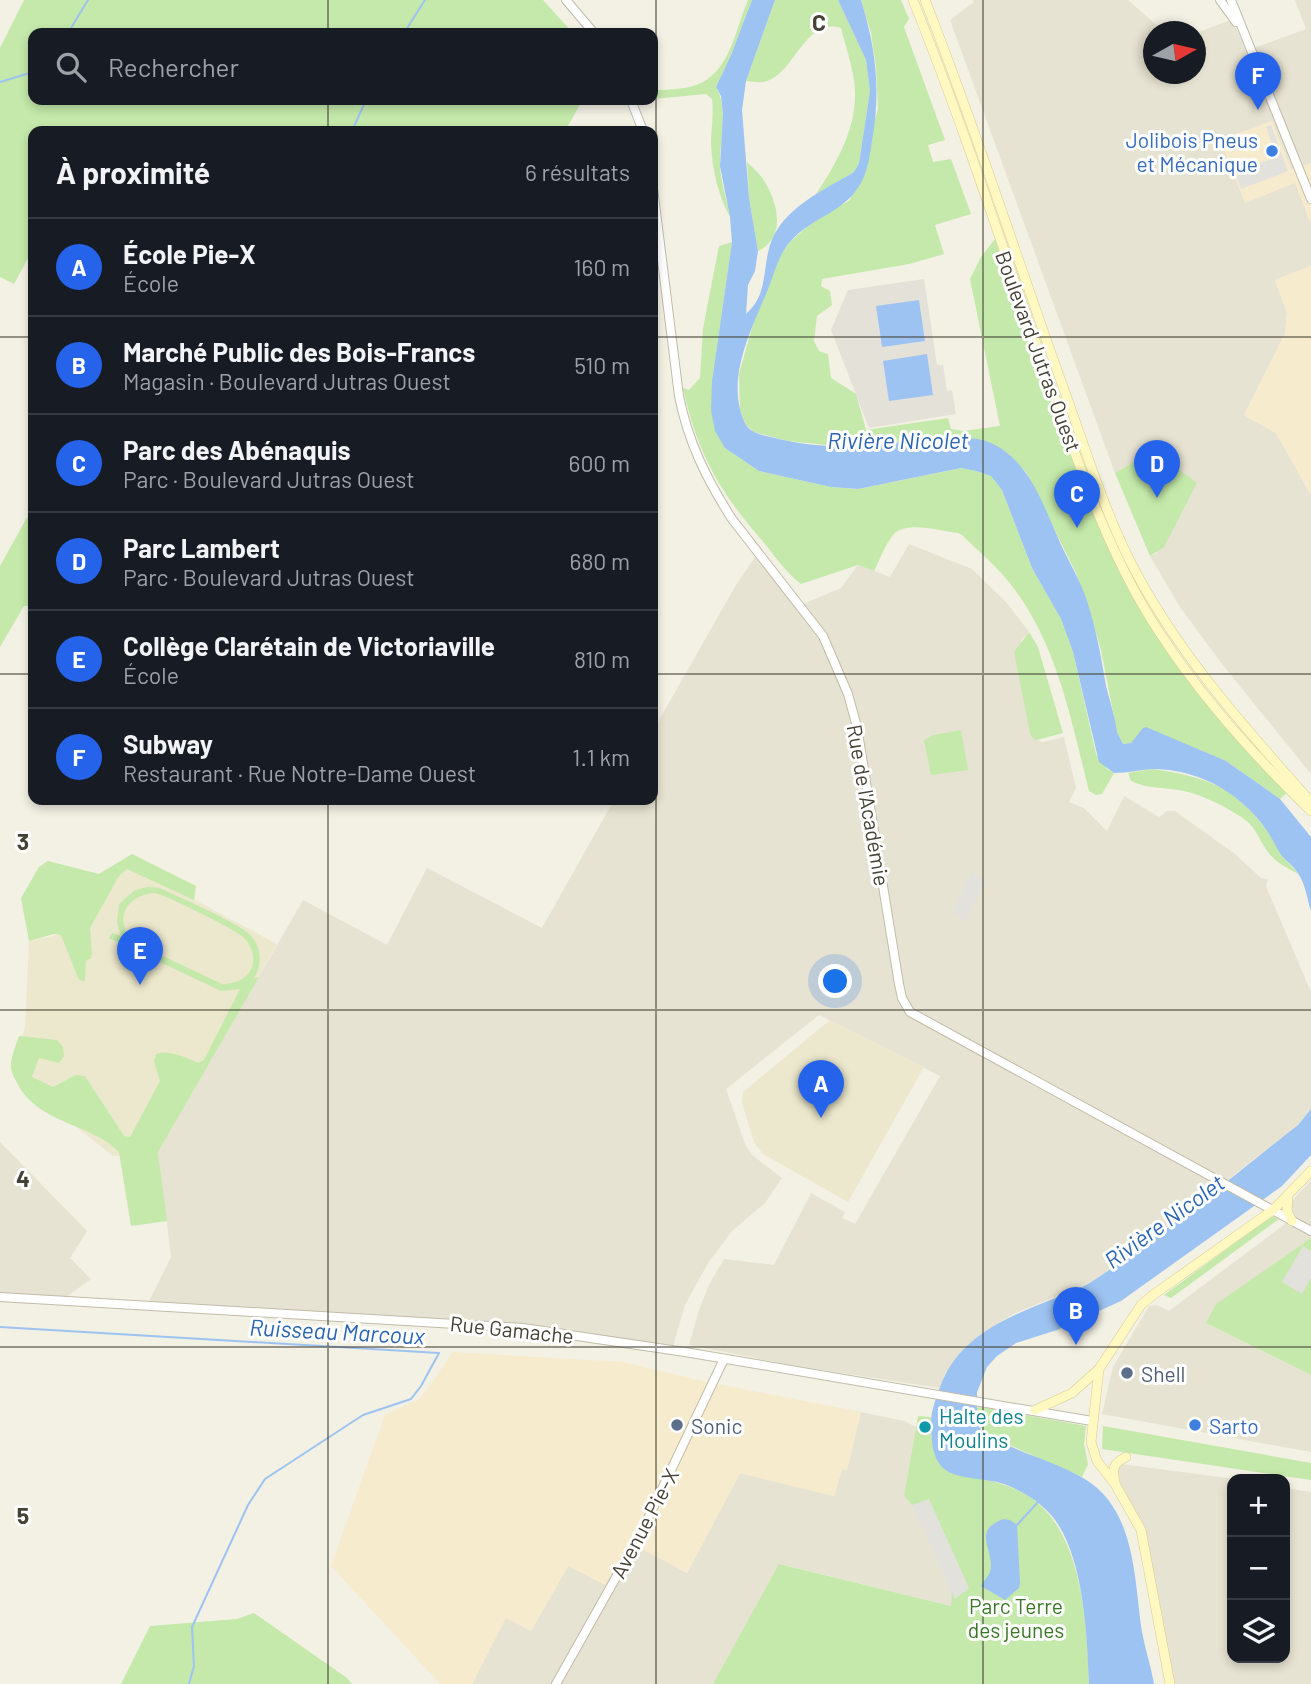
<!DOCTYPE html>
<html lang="fr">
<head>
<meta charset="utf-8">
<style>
  :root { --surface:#171b24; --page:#242831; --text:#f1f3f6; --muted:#9ea1a6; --line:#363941; --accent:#2563eb }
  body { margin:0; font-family:Barlow,sans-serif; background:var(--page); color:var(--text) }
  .controls { position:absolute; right:21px; bottom:21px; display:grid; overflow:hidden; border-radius:14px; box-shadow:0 4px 10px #0003 }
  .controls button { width:63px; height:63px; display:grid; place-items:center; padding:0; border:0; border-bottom:2px solid var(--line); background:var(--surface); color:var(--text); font:35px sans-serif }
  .compass { position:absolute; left:1143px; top:21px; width:63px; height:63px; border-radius:50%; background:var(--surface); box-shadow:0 4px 10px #0003; rotate:82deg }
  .you { position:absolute; left:836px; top:982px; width:24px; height:24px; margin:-18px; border:5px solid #fff; border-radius:50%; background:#1a73e8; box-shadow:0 0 0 10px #1a73e833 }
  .badge { display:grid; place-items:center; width:46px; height:46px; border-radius:50%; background:var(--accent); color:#fff; font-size:23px; font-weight:700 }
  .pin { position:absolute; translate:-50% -58px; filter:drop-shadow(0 2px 4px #0008) }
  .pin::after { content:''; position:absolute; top:37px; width:24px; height:21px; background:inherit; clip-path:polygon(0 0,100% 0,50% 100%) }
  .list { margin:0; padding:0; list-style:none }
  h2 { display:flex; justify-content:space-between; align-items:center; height:91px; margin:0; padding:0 28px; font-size:30px }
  h2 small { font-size:23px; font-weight:400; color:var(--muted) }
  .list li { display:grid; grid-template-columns:46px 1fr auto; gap:21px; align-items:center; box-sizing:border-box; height:98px; padding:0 28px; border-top:2px solid var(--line) }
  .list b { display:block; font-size:26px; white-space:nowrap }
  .list p { margin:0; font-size:23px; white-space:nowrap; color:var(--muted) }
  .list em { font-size:23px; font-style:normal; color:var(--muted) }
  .icon { flex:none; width:38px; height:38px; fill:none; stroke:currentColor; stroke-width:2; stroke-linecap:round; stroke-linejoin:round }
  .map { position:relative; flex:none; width:1311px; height:1684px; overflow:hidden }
  .search { position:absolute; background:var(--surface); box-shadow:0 4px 10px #0003; left:28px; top:28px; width:630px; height:77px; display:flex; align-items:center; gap:18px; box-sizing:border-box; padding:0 24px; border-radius:14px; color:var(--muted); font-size:26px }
  .panel { position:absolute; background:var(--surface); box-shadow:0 4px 10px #0003; left:28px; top:126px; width:630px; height:679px; border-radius:14px }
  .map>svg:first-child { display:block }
</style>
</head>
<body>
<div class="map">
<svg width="1311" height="1684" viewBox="0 0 1311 1684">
  <rect width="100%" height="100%" fill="#f3f0e4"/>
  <g fill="#e7e3d2">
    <polygon points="973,0 1128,0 1163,31 1154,32 1154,74 1196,74 1196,33 1228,21 1236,28 1246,51 1306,29 1295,0 1311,0 1311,163 1291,170 1272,121 1311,224 1311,266 1275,280 1287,313 1285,334 1244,415 1276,433 1311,495 1311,774 1222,664 1180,607 1150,556 1157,553 1151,449 1146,455 1115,473 950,20 974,2"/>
    <polygon points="909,544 972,569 1007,603 1029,632 1021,640 1035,736 1036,739 1042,742 1064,737 1076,788 1069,802 1084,808 1107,831 1124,796 1159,817 1167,811 1175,811 1235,854 1261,878 1268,879 1266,886 1311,992 1311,1109 1298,1125 1127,1258 1093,1281 1013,1314 981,1334 967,1346 945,1374 940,1388 790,1365 689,1345 699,1310 709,1285 724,1259 774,1265 811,1193 845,1212 842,1218 855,1224 940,1076 819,1015 726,1089 745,1144 752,1155 782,1178 765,1203 732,1231 708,1263 685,1305 673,1346 522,1325 149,1301 171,1257 158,1152 303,900 387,945 427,868 542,928 614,800 653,800 653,731 736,585 755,557 796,607 841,588 858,565 890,577"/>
    <polygon points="0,1142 87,1231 70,1258 91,1279 66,1297 0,1293"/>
    <polygon points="1311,1180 1311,1238 1217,1304 1206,1323 1311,1375 1311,1452 1102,1414 1113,1367 1149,1306 1157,1305 1169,1311 1293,1218 1291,1212 1291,1202"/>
    <polygon points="861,1412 904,1421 916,1427 904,1496 912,1505 953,1590 951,1606 780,1564 713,1684 472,1684 506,1617 531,1631 568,1566 629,1541 687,1573 740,1473 834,1496 842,1469 847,1470"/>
    <polygon points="1121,1464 1235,1479 1232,1479 1232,1658 1285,1658 1285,1488 1311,1492 1311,1684 1173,1684 1143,1527 1117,1480 1117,1470"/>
  </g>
  <g fill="#f6ebcd">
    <polygon points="1272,121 1291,169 1311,163 1311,224 1295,183 1245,203 1220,140"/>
    <polygon points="1311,266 1311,495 1276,433 1244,415 1285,334 1287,313 1275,280"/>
    <polygon points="453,1352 622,1362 707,1382 861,1412 847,1470 842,1470 834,1496 740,1473 687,1573 629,1542 605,1585 568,1566 531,1631 506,1618 472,1684 440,1684 331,1566 385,1415 421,1398"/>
  </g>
  <polygon fill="#e4e1d9" points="924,279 937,365 943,365 947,391 952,390 956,414 869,428 831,330 848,290"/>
  <g fill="#ece8cd">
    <polygon points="126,863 277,944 158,1152 113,1156 13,1076 25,1026 29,941 90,928"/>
    <polygon points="830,1020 924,1067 848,1202 763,1154 754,1142 742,1103 743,1092"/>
  </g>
  <g fill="#c4e9aa" fill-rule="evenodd">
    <polygon points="24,0 543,0 573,33 33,33 33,100 582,101 565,131 33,131 33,249 14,284 0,277 0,48"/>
    <path d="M748,0H752L731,55L716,87C729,110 720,138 720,163C720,180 727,200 730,217C718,195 712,169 711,143C711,129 714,114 712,99L706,94L653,99V91C666,89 683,90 696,85C730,73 735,30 748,0Z"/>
    <path d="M775,0H838L866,60L870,91L859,163L854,172L816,194C836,165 856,129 855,93C855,72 846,49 841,28C804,16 794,77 763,82C758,83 751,81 746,81Z"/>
    <polygon points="861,0 901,0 909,19 904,27 945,140 928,145 933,162 951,159 971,214 935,225 944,254 909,264 822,279 821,286 830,291 832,305 817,316 814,341 819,351 828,354 831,378 856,394 866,430 948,418 951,429 963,431 1000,426 970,279 981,257 995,239 1084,492 1127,585 1159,638 1289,791 1280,799 1226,761 1141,732 1131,743 1123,744 1117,732 1101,650 1092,618 1077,575 1026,472 1010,456 986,442 975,440 946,439 860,447 837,446 788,441 754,432 746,425 740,411 739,374 755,317 779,257 791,241 808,226 850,200 878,109 876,67 871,33"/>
    <path d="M747,162C752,167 759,173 763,179C778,202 787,237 758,251L749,198Z"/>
    <path d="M732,242L712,381L725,448L759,471L831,487L858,489L962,468L976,471L991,476L1002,490L1032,568L1061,619L1073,652L1096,754L1107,769L1114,773L1102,794L1096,795L1089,791C1071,720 1058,646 1012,586C998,567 979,552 962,535L958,533C941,531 905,520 893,535C885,545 880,559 874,571L858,565L801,584C787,573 776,558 765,544C720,492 698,456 683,388L689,390L700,378L703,328L719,246Z"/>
    <polygon points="1151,449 1197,483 1164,547 1150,556 1115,473 1146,455"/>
    <polygon points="33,507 33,606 24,606 0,647 0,566"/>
    <polygon points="1029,632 1038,647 1063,733 1037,740 1033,739 1030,733 1014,652"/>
    <polygon points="961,730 968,770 931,775 924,740 933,735"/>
    <path d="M1152,769C1210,777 1240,789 1273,840C1276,844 1278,849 1281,854C1285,861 1293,867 1299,874C1287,868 1276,863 1268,852C1257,837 1257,826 1238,815C1222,805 1202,795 1184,791C1166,787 1147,789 1131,781L1128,773Z"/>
    <polygon points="132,854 196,886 194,900 127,869 119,876 90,928 92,954 91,958 86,961 85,981 79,980 61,935 54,934 29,941 21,898 39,867 48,861 99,874"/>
    <path d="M147,887L160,888C178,897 243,924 252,937C262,950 262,965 254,978L259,977L158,1152L167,1221L131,1226L119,1152C92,1123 39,1125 17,1083C14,1077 10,1070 11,1063C12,1054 16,1045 19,1036L57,1040L63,1047L64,1056L59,1063L39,1058L32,1077L53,1087L76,1075L85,1076L124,1136L130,1137L160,1081L154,1061L156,1054C171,1050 184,1057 198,1063L204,1060L240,989L221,991L109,938L112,933L121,936L117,923L119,904L135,890ZM155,893C168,896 232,928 242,936C252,945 257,959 250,971C245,980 233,984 222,984L131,941C114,917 127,895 155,893Z"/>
    <polygon points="1272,1216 1279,1219 1171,1298 1164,1295"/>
    <polygon points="1311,1238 1311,1375 1206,1323 1216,1304"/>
    <polygon points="980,1407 1086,1426 1084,1444 1088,1464 1082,1477 989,1436 977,1424 976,1408"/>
    <path d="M918,1416L931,1417V1437L951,1473C976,1478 1001,1481 1023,1493C1083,1525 1087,1623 1089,1684H713L779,1564L951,1606L952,1590L912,1505L904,1496Z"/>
    <polygon points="1103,1426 1311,1463 1311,1480 1102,1449"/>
    <polygon points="254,1613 347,1678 352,1684 121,1684 150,1626 237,1619"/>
  </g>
  <g fill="#e3e1dc">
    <polygon points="1271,125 1288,171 1241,189 1235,173 1277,157 1266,127"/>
    <polygon points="972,872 986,880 965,921 951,914"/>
    <polygon points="1303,1246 1311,1251 1311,1278 1302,1294 1282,1282"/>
    <polygon points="929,1499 969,1588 955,1599 912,1505"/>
  </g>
  <g fill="#9dc3f2">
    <path d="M752,0H775L746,81L742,110L749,198L758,251L755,271L748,285L746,314C768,295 762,271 770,245C782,208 824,190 854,172L859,163L870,91L866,60L838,0H861C876,49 881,90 872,141C870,154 868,169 862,181C845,214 812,216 790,242C777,257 774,276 766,294C750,332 726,380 744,421C749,434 763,435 775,438C803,445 836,448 864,446C894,444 960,432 986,441C1033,458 1046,516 1066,555C1073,569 1081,583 1086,598C1096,627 1101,656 1106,686C1110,702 1115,716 1117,732L1123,744L1131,743L1143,728L1146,727L1226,761L1280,799L1311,837V911C1307,899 1306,886 1299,875C1294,865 1283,860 1278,850C1255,802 1207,769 1152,769C1139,770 1127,773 1114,773L1099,762L1073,652L1061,619L1032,568L1002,490L991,476L976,471L961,468L858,489L831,487L759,471L725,448L715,431L711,410L712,381L732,242L730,217L720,166L723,114L721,96L716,87L731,55Z"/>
    <polygon points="919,300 925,341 882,347 876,306"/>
    <polygon points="927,354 933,395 889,401 883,361"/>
    <path d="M1311,1109V1155L1282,1186L1121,1301L1057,1330L1016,1343L997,1356L987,1367L977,1392V1423L981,1430C1011,1452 1051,1459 1083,1478C1136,1508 1134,1579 1142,1632C1145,1649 1151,1666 1154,1684H1089C1087,1635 1084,1555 1052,1516C1040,1502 1025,1493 1009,1486C990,1477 957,1481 943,1468C932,1458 931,1437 931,1423C931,1410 936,1399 940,1387C963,1325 1028,1311 1082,1287C1096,1280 1109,1270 1122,1261C1183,1219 1240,1170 1298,1125Z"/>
    <path d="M1003,1519L1010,1520L1017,1525L1020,1583L1019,1588L1005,1600L981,1586C983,1581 988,1577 990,1572C996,1550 970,1532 1003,1519Z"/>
  </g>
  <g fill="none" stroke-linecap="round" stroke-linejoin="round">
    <g stroke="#9dc3f2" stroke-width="2">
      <polyline points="68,33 88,0"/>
      <polyline points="404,33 425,0"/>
      <polyline points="0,82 33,72"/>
      <polyline points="352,131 366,100"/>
      <polyline points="0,1327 439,1353 421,1386 411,1399 363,1415 265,1479 248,1505 192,1627 194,1666 189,1684"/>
      <polyline points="1017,1525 1038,1502"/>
    </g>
    <g stroke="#c1bca9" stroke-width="10">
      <g id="tertiary">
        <polyline points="566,0 594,33"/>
        <polyline points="1220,0 1236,22"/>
        <polyline points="1231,0 1311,199"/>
        <polyline points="631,100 643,131"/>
        <path d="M653,188L679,396C688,442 707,480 732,519L823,636L848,694L857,727L899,984L902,998L910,1012L1311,1231"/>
        <polyline points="0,1297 523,1328 685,1352 1092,1421"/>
        <polyline points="556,1684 641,1533 724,1359"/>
      </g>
    </g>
    <g stroke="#d5cd91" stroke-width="10">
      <g id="secondary">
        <path d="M913,0C963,124 1004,252 1048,378C1077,459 1104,542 1149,616C1193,688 1251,753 1311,811"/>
        <path d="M925,0C975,126 1016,256 1062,384C1083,441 1101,502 1128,557C1173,648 1244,727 1311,802"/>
        <polyline points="1288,1196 1287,1211 1292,1221"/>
        <polyline points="1035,1410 1072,1393 1099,1369"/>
        <path d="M1115,1482C1112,1469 1113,1463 1126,1457"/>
        <polyline points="1170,1684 1141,1530 1115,1484 1097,1461 1091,1442 1099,1369 1141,1305 1153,1295 1273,1210 1311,1171"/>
      </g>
    </g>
    <use href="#tertiary" stroke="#fff" stroke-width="8"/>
    <use href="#secondary" stroke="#fff9c1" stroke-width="9"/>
  </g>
  <path fill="none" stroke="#454134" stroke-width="2" stroke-opacity="0.55" d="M328,0V33M656,0V1684M983,0V1684M328,100V131M0,337H33M653,337H1311M0,674H33M653,674H1311M328,800V1684M0,1010H1311M0,1347H1311"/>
  <g fill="#3f7fe0" stroke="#fff" stroke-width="2.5">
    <circle cx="1272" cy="151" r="7"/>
    <circle cx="1195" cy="1425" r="7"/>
  </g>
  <g fill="#5c6f8a" stroke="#fff" stroke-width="2.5">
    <circle cx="1127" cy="1373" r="7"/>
    <circle cx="677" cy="1425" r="7"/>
  </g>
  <circle fill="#0f9aa8" stroke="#fff" stroke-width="2.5" cx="925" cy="1427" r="7"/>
  <g text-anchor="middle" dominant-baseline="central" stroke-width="6" stroke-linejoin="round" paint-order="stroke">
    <g font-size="21" fill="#366cbe" stroke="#fff" text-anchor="end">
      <text x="1258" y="139">Jolibois Pneus<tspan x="1258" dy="24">et Mécanique</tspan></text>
      <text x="1209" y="1425" text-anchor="start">Sarto</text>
    </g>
    <g font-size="21" fill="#454134" stroke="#fff">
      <text transform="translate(1039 351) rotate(70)">Boulevard Jutras Ouest</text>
      <text transform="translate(869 805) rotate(80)">Rue de l'Académie</text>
      <text transform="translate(512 1329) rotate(6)">Rue Gamache</text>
      <text transform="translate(644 1523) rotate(-62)">Avenue Pie-X</text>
    </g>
    <g font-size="21" fill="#4e5e75" stroke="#fff" text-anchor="start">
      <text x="1141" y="1373">Shell</text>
      <text x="691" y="1425">Sonic</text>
    </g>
    <g font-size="21" fill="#0d838f" stroke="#fff" text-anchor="start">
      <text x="939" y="1415">Halte des<tspan x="939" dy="24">Moulins</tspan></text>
    </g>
    <g font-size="21" fill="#387825" stroke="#fff">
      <text x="1016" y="1605">Parc Terre<tspan x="1016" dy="24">des jeunes</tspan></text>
    </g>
    <g font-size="23" font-style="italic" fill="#2965b4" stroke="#fff">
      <text x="898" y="440">Rivière Nicolet</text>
      <text transform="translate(1164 1221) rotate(-36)">Rivière Nicolet</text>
      <text transform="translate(337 1331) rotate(3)">Ruisseau Marcoux</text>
    </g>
  </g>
  <g font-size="23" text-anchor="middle" font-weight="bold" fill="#454134" stroke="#fff" stroke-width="6" stroke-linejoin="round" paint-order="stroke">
    <text x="819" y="31">C</text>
    <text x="23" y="850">3</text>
    <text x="23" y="1187">4</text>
    <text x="23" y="1524">5</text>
  </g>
</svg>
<div class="controls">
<button>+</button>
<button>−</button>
<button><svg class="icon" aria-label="layers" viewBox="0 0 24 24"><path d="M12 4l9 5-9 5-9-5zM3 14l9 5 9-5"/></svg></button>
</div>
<svg class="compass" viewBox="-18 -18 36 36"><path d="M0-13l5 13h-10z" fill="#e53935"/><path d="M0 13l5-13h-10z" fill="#9ea1a6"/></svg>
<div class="you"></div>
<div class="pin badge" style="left:821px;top:1118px">A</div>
<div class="pin badge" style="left:1076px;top:1345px">B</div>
<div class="pin badge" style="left:1077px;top:528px">C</div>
<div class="pin badge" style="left:1157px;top:498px">D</div>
<div class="pin badge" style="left:140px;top:985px">E</div>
<div class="pin badge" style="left:1258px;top:110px">F</div>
<div class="search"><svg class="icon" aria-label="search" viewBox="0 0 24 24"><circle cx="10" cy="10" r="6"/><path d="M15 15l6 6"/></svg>Rechercher</div>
<section class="panel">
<h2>À proximité<small>6 résultats</small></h2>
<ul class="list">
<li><span class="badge">A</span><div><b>École Pie-X</b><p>École</p></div><em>160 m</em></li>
<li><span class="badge">B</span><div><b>Marché Public des Bois-Francs</b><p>Magasin · Boulevard Jutras Ouest</p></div><em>510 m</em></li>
<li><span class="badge">C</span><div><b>Parc des Abénaquis</b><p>Parc · Boulevard Jutras Ouest</p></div><em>600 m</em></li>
<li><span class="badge">D</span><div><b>Parc Lambert</b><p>Parc · Boulevard Jutras Ouest</p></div><em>680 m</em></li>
<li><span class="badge">E</span><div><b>Collège Clarétain de Victoriaville</b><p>École</p></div><em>810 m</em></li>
<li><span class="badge">F</span><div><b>Subway</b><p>Restaurant · Rue Notre-Dame Ouest</p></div><em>1.1 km</em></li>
</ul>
</section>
</div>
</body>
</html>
